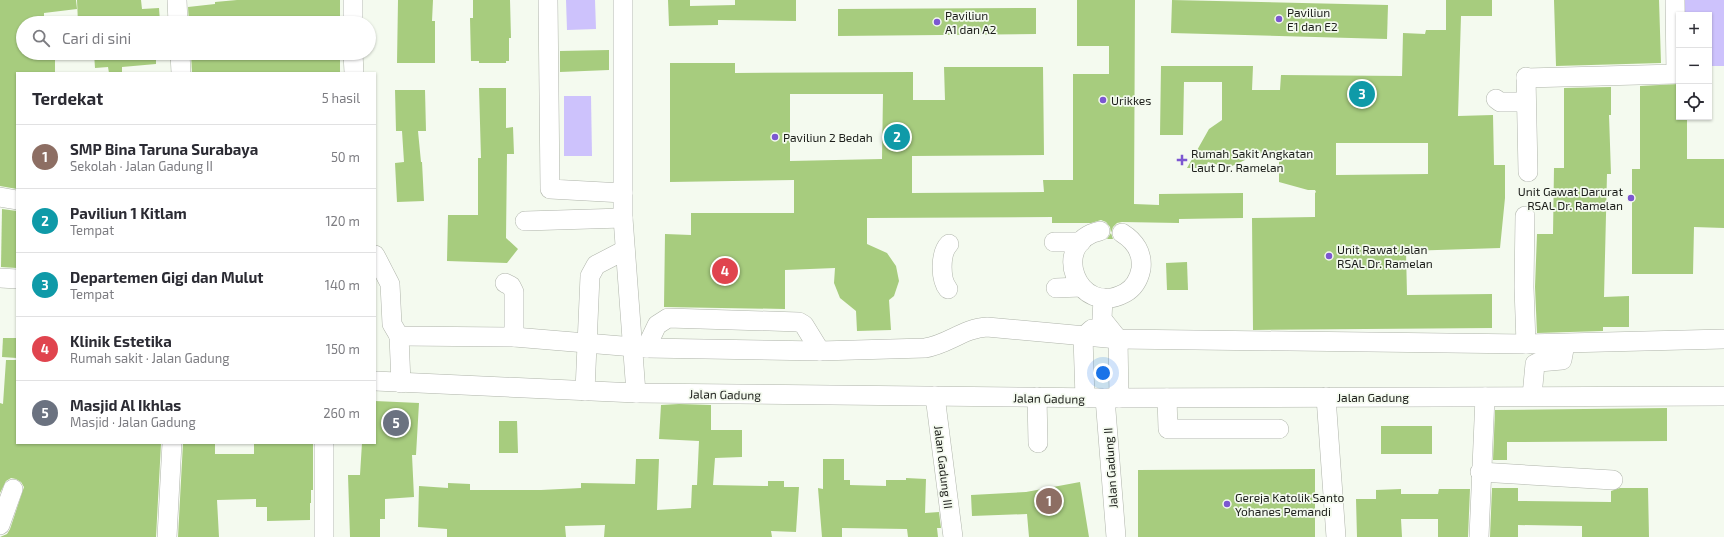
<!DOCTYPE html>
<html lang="id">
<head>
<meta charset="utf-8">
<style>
  :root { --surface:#fff; --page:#f2f2f3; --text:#2b2b33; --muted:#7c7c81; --line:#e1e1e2; --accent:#111827 }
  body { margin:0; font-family:"Exo 2",sans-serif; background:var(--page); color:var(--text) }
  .controls { position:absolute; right:12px; top:12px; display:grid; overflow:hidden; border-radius:0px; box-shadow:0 1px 3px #0004 }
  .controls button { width:36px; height:36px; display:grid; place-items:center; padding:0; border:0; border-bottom:1px solid var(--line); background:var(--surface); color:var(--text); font:20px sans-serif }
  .you { position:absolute; left:1103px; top:373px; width:14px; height:14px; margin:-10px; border:3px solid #fff; border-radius:50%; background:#1a73e8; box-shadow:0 0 0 6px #1a73e833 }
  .badge { display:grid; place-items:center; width:26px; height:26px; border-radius:50%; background:var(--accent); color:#fff; font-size:13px; font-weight:700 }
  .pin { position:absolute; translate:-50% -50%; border:2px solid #fff; box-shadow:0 1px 4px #0006 }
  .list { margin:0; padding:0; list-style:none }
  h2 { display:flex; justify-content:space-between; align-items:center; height:52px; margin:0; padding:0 16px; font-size:17px }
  h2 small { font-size:13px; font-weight:400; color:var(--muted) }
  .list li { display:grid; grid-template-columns:26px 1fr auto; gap:12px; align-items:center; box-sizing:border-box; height:64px; padding:0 16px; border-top:1px solid var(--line) }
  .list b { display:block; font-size:15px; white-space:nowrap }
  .list p { margin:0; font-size:13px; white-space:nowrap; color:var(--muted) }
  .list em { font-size:13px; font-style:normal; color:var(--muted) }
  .icon { flex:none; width:22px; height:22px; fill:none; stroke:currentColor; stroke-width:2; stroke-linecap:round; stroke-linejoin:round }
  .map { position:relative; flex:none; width:1724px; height:537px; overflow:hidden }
  .search { position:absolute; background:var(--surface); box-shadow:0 1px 3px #0004; left:16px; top:16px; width:360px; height:44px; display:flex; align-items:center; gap:10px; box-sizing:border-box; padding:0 14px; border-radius:22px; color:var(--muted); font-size:15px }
  .panel { position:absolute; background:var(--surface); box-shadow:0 1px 3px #0004; left:16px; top:72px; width:360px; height:372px; border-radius:0px }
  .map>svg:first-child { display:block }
</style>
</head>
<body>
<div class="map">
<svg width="1724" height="537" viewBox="0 0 1724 537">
  <rect width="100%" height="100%" fill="#f4faef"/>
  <g fill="#cdc2fc">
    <polygon points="566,0 595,0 596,29 567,30"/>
    <polygon points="1680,0 1724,0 1724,66 1709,66 1709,15 1680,15"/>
    <polygon points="564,96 591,96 592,156 564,156"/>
  </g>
  <g fill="#a7cc7e" fill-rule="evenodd">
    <polygon points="0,0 76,0 77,9 44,13 44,23 23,23 23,53 55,53 55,73 17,73 17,189 0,186"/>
    <polygon points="77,0 141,0 142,9 159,8 160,22 78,23"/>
    <polygon points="237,0 340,0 340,23 189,23 188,7 215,4 215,2"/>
    <polygon points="398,0 433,0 432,21 435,21 435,63 397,63"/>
    <polygon points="473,0 510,0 511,38 509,38 509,61 506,61 506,63 479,63 479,61 471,61 470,18 473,18"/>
    <polygon points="668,0 690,0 690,6 735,5 735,0 796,0 796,21 718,20 718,25 669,26"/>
    <path d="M1077,0H1135L1134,204L1159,205V194L1243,193V218L1179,219V223L1122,222L1117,223L1113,227L1111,233L1113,239H1107L1111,233L1110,227L1106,222L1101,220L1091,223H1052V217L867,218V244L887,253L896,266L899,281L894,296L889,300L891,330L857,331L856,311L840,298L834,283L835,268L785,270V309L664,307L665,234L691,235V213H794V180L670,182V63H735V73L913,72V100H945L944,67H1043L1044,155L912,156V193L1044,192L1043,180H1073V74H1109V46H1077ZM790,94H883L882,159L790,161Z"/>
    <polygon points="1172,0 1388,5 1387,39 1171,33"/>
    <path d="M1446,0H1492V16H1461L1458,116L1493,115L1494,165H1505V198L1500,248L1406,251L1407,295L1492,294V328L1253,330L1252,218L1315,217V193L1316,192L1315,190H1308L1279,182V154L1250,153L1245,160L1232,166L1225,167L1208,162L1205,168H1187L1209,129L1222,120V82H1184L1183,135H1160L1161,66H1253L1252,90H1280L1281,75L1402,76L1403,33L1425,34L1426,30H1446ZM1336,143H1428V174L1336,175Z"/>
    <polygon points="1554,0 1659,0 1661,63 1556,66"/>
    <polygon points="1036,8 1036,34 838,36 838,9"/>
    <polygon points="609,50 609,70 560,72 560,51"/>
    <polygon points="94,53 156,53 156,64 122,67 122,73 109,73 108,67 95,68"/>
    <polygon points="191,53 340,53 340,73 192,73"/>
    <polygon points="1679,84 1679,117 1687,117 1687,159 1724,159 1724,228 1694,227 1693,274 1632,274 1632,169 1640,169 1640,86"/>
    <polygon points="1611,87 1611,115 1609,115 1611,174 1607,174 1604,297 1629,296 1629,327 1603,327 1603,331 1537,333 1535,287 1537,234 1553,234 1554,168 1564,168 1564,88"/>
    <polygon points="479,88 506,88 506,128 513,127 514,154 507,154 506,238 518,249 507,263 447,261 448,215 478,215 478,158 481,158"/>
    <polygon points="395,90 425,90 426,131 418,131 421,162 422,162 424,201 397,202 395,163 404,162 402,131 396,131"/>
    <polygon points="2,209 17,211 17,268 1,267"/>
    <polygon points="1187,262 1188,290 1167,290 1166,263"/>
    <polygon points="3,338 17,338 17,358 2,357"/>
    <polygon points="6,360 17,360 17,443 161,444 156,537 0,537 7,534 10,529 24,487 21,482 16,479 11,478 6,481 0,493 0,403 3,404"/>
    <polygon points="375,401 419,403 416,455 412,455 414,497 385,499 385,519 380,519 380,537 350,537 348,475 360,475 362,443 375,443"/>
    <polygon points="679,404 711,405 711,430 742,430 742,457 715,458 713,485 768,486 768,481 784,481 784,487 799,487 796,532 771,531 772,537 604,537 605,525 565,526 566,537 447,537 447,529 418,527 419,486 448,488 448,483 470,484 470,490 541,490 581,488 581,483 635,484 636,459 659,459 657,510 691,508 692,485 697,485 699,441 659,439 661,405"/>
    <polygon points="1667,408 1667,441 1507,442 1507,460 1493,460 1495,410"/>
    <polygon points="499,421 517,421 518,453 499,453"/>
    <rect x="1381" y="426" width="51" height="28"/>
    <polygon points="183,443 215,443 215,454 254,454 254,443 313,443 313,490 311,490 311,503 310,503 310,520 267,521 267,507 256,507 256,499 217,500 219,537 178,537"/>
    <polygon points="823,459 844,459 844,480 850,480 850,485 886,486 886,480 906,480 906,478 926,479 925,513 939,512 941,528 937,528 938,537 908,537 907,529 842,528 842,537 822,537 818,488 823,489"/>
    <polygon points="1315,469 1315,537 1138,537 1138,470"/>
    <polygon points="1080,482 1089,537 1029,537 1027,514 972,516 971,495 1026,492"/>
    <polygon points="1492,488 1518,488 1518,501 1611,502 1611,491 1620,488 1648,488 1649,537 1582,537 1582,526 1518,525 1518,537 1490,537"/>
    <polygon points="1401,489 1401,494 1438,494 1439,489 1470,489 1468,537 1438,537 1438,519 1401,519 1402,537 1357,537 1356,499 1376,499 1376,490"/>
  </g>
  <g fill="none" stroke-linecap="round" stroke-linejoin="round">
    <g stroke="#afb4aa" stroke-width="20">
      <g id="minor">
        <polyline points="177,0 178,23"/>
        <polyline points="353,0 353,23"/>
        <polyline points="548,0 550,189 623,193"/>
        <polyline points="623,0 623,218 636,393"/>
        <polyline points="180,53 181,73"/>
        <polyline points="353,53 354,73"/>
        <polyline points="1526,77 1528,172"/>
        <polyline points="1526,78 1676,74 1675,0"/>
        <polyline points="1496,99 1500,102 1526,102"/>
        <polyline points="0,197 17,200"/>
        <polyline points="1525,216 1524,287 1526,344"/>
        <polyline points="525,221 623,218"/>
        <path d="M1100,231C1049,242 1077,319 1125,293C1134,288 1139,279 1141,269C1143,253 1135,241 1122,233"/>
        <polyline points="1054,242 1081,242"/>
        <path d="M375,255L390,284L392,324L399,336L514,337L646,348L820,351L925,348C947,345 964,328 987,327L1118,339L1526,344L1724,339"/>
        <polyline points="0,278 17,279"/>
        <polyline points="505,283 511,286 514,292 514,337"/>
        <polyline points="1056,288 1081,287"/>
        <path d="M948,289C940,279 940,253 949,244"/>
        <polyline points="1103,298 1102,319 1118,339 1119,398"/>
        <polyline points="399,336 401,383"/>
        <polyline points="646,348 657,325 668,318 799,322 804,325 820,351"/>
        <polyline points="375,381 636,393 1105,398 1724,396"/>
        <polyline points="585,391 590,276 596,265 625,250"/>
        <polyline points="935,396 953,537"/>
        <polyline points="1532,396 1535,364 1539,362 1562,360 1565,344"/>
        <polyline points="1037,397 1038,443"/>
        <polyline points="1326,397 1336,537"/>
        <polyline points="1085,398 1083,337 1092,329"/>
        <polyline points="1105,398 1116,537"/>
        <polyline points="1167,398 1168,429 1279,429"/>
        <polyline points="324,443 324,537"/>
        <polyline points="1480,472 1613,480"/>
        <polyline points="0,525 13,489"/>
        <polyline points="167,537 172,443"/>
        <polyline points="1479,537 1485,397"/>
      </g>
    </g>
    <use href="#minor" stroke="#fff" stroke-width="19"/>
  </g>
  <g fill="#7c57d1" stroke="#f4faef" stroke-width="1.5">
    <circle cx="1279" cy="19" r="4"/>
    <circle cx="937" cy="22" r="4"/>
    <circle cx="1103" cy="100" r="4"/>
    <circle cx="775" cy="137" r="4"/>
    <path d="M1180 154h4v4h4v4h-4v4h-4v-4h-4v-4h4z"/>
    <circle cx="1631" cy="198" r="4"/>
    <circle cx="1329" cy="256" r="4"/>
    <circle cx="1227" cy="504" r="4"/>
  </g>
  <g text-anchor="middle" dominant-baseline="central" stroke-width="3.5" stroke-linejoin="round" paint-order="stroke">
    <g font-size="12" fill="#1c1e1a" stroke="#f4faef" text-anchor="start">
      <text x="1287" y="12">Paviliun<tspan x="1287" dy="14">E1 dan E2</tspan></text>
      <text x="945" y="15">Paviliun<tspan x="945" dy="14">A1 dan A2</tspan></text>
      <text x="1111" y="100">Urikkes</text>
      <text x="783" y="137">Paviliun 2 Bedah</text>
      <text x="1191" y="153">Rumah Sakit Angkatan<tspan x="1191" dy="14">Laut Dr. Ramelan</tspan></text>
      <text x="1623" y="191" text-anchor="end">Unit Gawat Darurat<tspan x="1623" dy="14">RSAL Dr. Ramelan</tspan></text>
      <text x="1337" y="249">Unit Rawat Jalan<tspan x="1337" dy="14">RSAL Dr. Ramelan</tspan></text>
      <text x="1235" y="497">Gereja Katolik Santo<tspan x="1235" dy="14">Yohanes Pemandi</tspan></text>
    </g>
    <g font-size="12" fill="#1c1e1a" stroke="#f4faef">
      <text transform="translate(725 394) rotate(1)">Jalan Gadung</text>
      <text x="1373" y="397">Jalan Gadung</text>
      <text transform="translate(1049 398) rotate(1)">Jalan Gadung</text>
      <text transform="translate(944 467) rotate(83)">Jalan Gadung III</text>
      <text transform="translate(1110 468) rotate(-94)">Jalan Gadung II</text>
    </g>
  </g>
</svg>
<div class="controls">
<button>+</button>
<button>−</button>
<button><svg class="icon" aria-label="locate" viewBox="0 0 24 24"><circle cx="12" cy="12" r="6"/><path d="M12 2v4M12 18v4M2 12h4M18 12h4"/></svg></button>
</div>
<div class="you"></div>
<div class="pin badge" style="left:1049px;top:501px;background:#8d6e63">1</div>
<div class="pin badge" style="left:897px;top:137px;background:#0f9aa8">2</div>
<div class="pin badge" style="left:1362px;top:94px;background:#0f9aa8">3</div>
<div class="pin badge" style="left:725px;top:271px;background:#e0444e">4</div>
<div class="pin badge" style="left:396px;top:423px;background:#6b7280">5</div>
<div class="search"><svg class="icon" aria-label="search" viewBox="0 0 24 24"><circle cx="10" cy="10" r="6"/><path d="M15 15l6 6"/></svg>Cari di sini</div>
<section class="panel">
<h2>Terdekat<small>5 hasil</small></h2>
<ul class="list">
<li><span class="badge" style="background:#8d6e63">1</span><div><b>SMP Bina Taruna Surabaya</b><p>Sekolah · Jalan Gadung II</p></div><em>50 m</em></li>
<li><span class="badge" style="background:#0f9aa8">2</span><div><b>Paviliun 1 Kitlam</b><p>Tempat</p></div><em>120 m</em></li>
<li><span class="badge" style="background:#0f9aa8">3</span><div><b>Departemen Gigi dan Mulut</b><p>Tempat</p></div><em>140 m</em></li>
<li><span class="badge" style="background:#e0444e">4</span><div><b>Klinik Estetika</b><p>Rumah sakit · Jalan Gadung</p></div><em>150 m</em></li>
<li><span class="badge" style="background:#6b7280">5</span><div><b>Masjid Al Ikhlas</b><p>Masjid · Jalan Gadung</p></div><em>260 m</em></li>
</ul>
</section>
</div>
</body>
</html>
